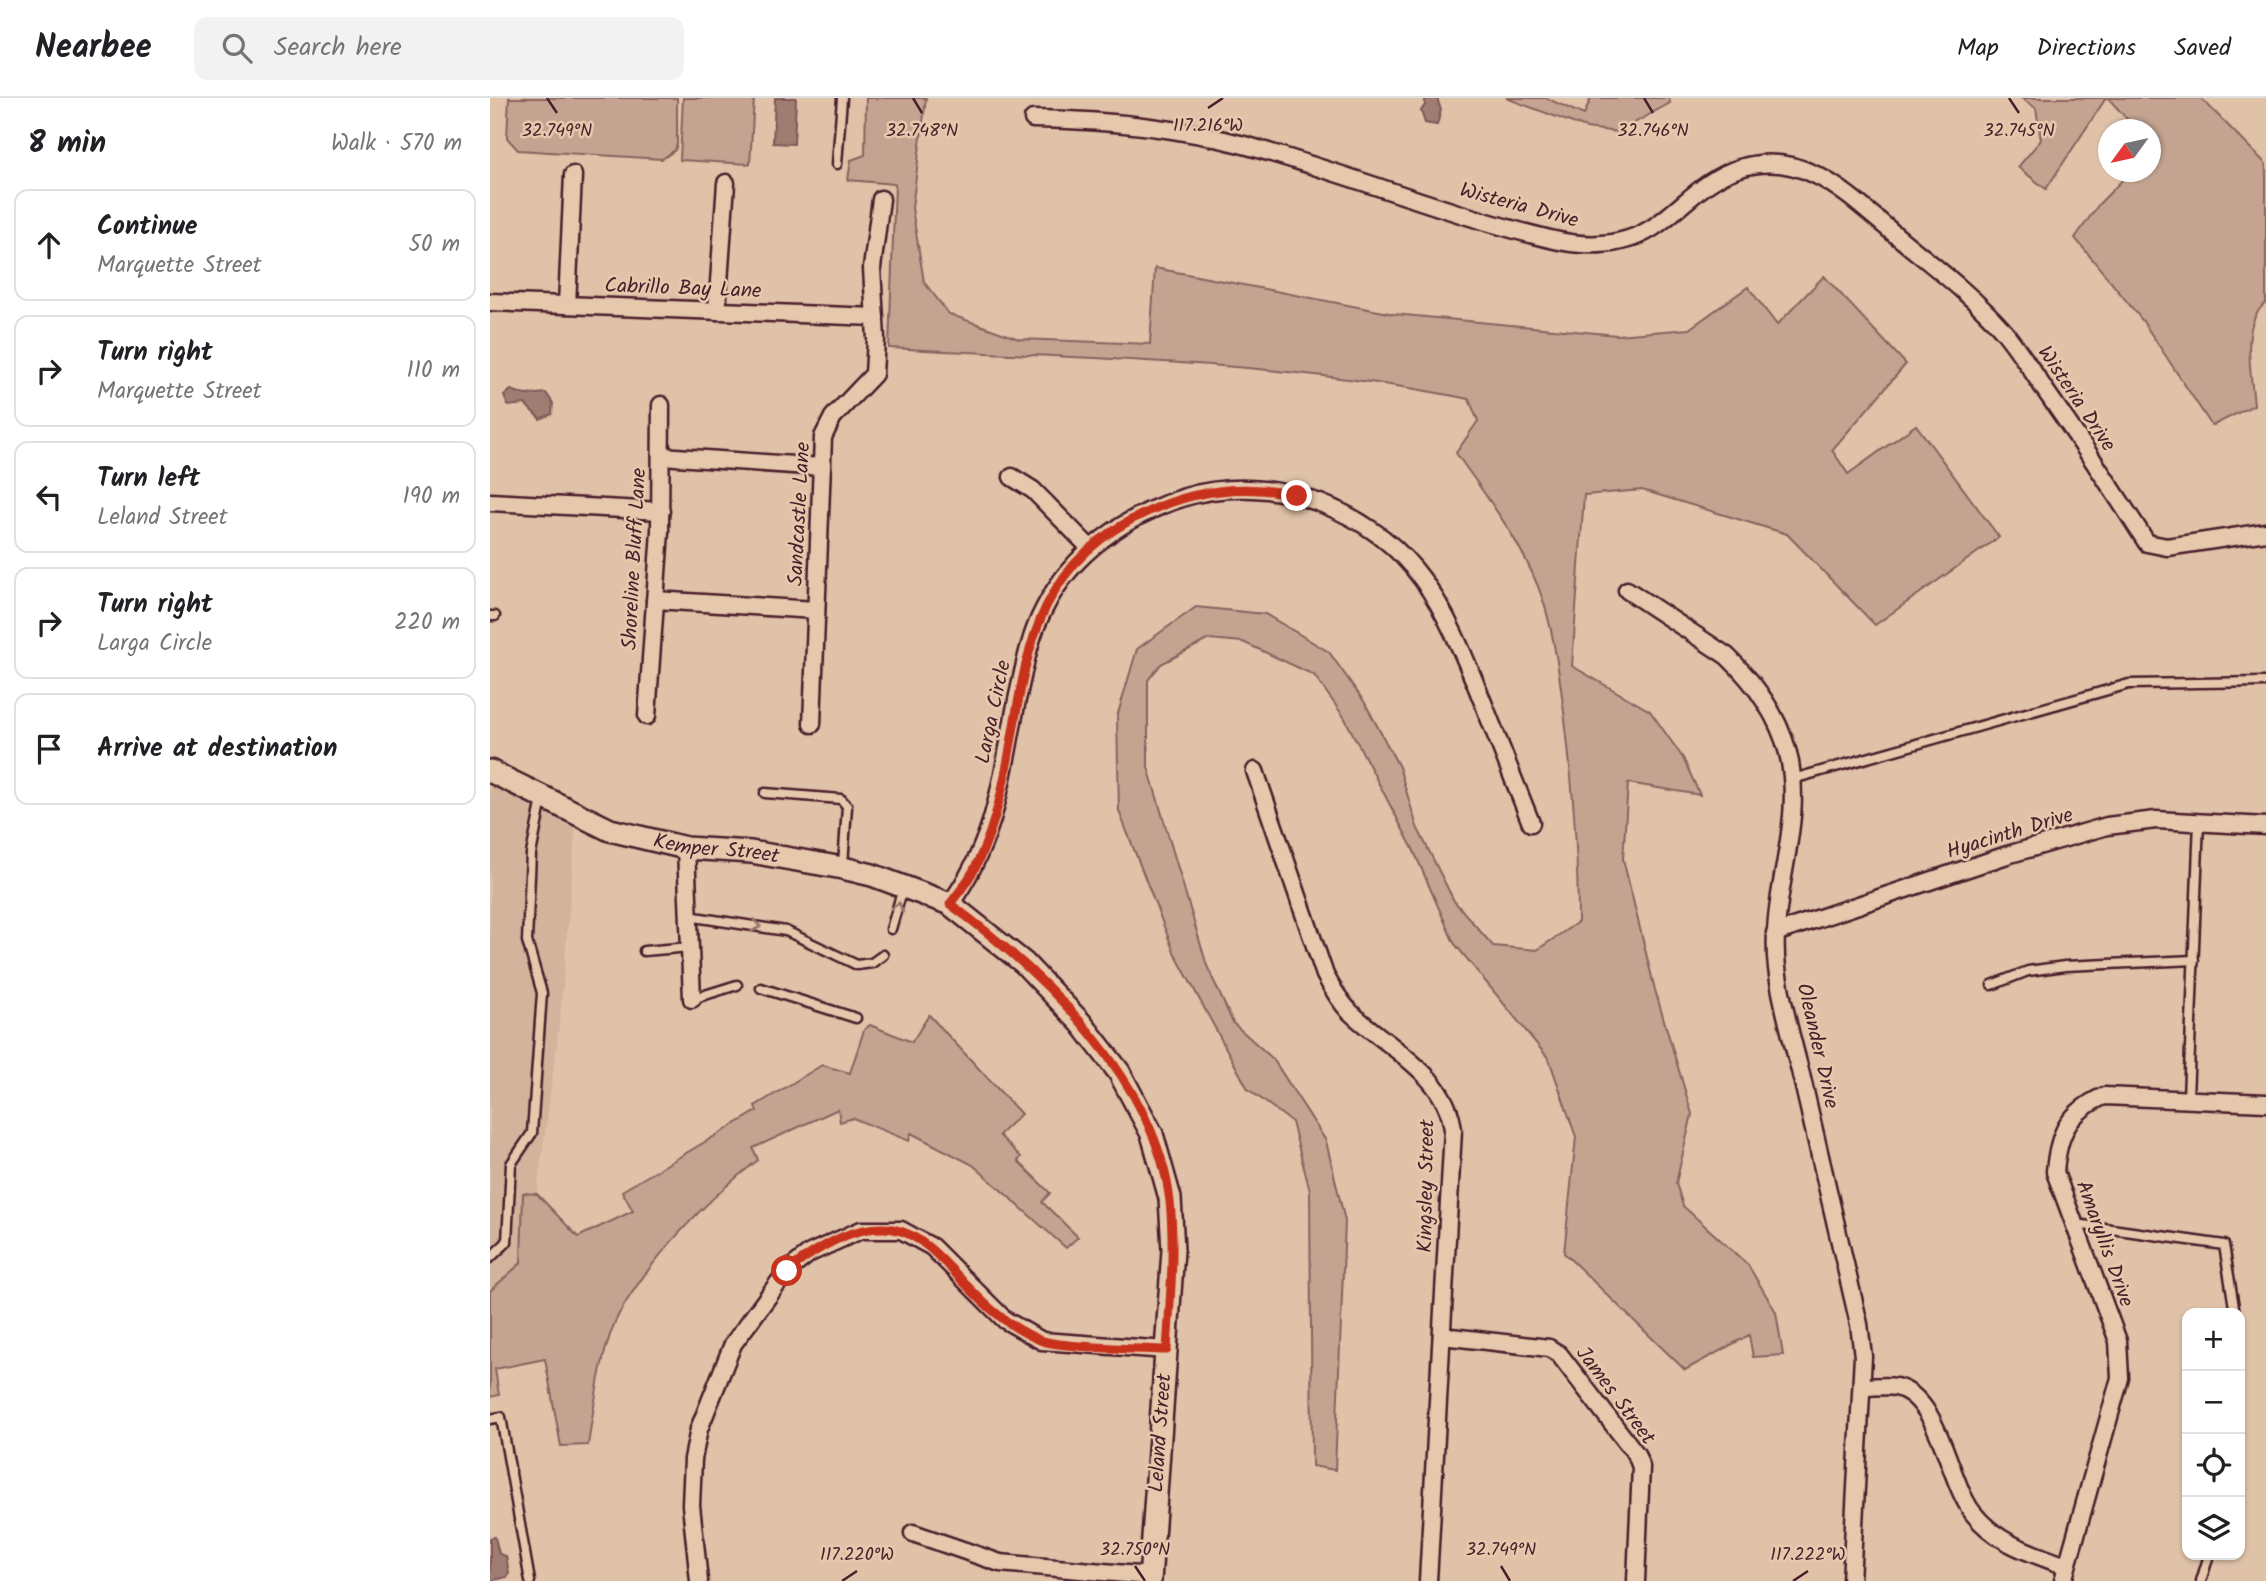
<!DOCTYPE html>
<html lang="en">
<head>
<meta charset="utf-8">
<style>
  :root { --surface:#fff; --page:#f2f2f2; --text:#202124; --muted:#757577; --line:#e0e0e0 }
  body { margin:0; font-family:Kalam,sans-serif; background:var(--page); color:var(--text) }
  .controls { position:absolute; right:21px; bottom:21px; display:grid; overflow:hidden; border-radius:14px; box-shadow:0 2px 5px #0004 }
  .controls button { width:63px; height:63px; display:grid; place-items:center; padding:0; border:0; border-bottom:2px solid var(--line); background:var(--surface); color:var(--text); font:35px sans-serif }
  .compass { position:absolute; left:1608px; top:21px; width:63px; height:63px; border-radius:50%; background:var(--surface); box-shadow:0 2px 5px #0004; rotate:237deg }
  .stop { position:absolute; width:21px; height:21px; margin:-16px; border:5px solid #c8321e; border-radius:50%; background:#fff }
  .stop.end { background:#c8321e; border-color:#fff; box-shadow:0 2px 7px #0008 }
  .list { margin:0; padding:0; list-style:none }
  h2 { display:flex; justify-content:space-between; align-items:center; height:91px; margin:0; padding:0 28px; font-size:30px }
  h2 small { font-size:23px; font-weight:400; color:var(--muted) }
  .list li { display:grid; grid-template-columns:46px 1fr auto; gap:21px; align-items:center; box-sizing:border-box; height:112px; margin:0 14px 14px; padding:0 14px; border:2px solid var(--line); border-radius:14px }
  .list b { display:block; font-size:26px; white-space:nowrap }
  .list p { margin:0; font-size:23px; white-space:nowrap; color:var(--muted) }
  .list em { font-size:23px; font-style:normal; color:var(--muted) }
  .icon { flex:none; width:38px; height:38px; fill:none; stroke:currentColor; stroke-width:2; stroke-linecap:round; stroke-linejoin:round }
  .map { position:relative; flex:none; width:1776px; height:1483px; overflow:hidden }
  header { display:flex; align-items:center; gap:42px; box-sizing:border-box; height:98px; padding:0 35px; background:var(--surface); border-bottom:2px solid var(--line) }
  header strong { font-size:33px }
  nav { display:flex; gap:38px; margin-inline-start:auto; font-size:24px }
  .search { width:490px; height:63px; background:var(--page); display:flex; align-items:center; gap:18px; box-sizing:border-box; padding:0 24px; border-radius:14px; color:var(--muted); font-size:26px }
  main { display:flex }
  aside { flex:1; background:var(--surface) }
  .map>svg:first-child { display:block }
</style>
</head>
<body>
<header>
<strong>Nearbee</strong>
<div class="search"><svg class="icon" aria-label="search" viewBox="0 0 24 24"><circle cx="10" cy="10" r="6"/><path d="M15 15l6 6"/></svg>Search here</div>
<nav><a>Map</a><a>Directions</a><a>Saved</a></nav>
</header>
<main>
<aside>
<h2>8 min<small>Walk · 570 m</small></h2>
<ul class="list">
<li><svg class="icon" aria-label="ahead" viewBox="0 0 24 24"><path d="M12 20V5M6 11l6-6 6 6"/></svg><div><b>Continue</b><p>Marquette Street</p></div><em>50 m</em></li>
<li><svg class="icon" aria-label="right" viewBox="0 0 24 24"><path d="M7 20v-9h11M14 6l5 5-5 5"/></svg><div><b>Turn right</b><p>Marquette Street</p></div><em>110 m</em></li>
<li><svg class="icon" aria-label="left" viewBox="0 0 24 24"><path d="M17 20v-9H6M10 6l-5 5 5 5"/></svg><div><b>Turn left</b><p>Leland Street</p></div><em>190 m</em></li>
<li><svg class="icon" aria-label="right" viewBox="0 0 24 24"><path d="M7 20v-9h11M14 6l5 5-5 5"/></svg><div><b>Turn right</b><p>Larga Circle</p></div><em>220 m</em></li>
<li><svg class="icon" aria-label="arrive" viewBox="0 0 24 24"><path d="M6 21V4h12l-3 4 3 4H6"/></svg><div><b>Arrive at destination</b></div></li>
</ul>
</aside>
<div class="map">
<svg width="1776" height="1483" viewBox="0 0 1776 1483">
  <rect width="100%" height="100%" fill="#e0c2a8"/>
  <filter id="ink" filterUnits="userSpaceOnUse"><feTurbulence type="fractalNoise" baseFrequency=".0143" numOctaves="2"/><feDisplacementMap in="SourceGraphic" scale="14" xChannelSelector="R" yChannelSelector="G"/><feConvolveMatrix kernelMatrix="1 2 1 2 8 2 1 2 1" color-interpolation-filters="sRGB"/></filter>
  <g filter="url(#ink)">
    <polygon fill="#d2b39c" points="0,679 86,723 70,921 47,1096 34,1095 31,1165 0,1193"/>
    <g fill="#c4a491" stroke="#87625e" stroke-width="2">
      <polygon points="19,0 187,0 187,46 185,52 172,61 28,52 17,40"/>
      <polygon points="193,0 264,0 260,66 190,62"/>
      <path d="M376,0H436L422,110L434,184L459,216L529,241L660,246L665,170L904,216L1127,237L1199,231L1258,189L1287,227L1334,178L1416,266L1342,352L1358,376L1426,327L1509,439L1385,527L1297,436L1152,392L1094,397L1082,568L1160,613L1193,660L1210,697L1138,685L1133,761L1165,892L1202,1016L1186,1085L1193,1108L1258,1167L1286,1214L1293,1257L1263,1259L1259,1237L1195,1272L1074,1155L1086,1039L1059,961L964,845L923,751L854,619L824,577L753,544L719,541L671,566L658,582V669L717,868L743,925L783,961L836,1043L855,1123L845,1372L822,1368L820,1093L802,1024L758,991L684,854L629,713L627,619L647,551L706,509L775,516L839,554L875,605L909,669L927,729L964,803L1003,848L1047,852L1088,824C1088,756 1083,689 1075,622C1070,582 1065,540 1053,502C1035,448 998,401 966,355L988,323L979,301C790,262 592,261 399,250L405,86L358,82L361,62L375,57Z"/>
      <polygon points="1016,0 1056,0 1094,17 1101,0 1179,0 1180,5 1128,34 1096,30"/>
      <polygon points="1531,0 1616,0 1556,91 1528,69 1551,42 1546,10"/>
      <path d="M1618,0H1711L1776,66V205C1749,225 1762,277 1764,307L1722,328L1652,222L1585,140L1609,106L1640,74H1660V32L1646,31Z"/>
      <path d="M439,917L531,1016L509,1037L531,1059L528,1063L560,1095L552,1104L588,1139L576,1150L483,1067L421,1035L419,1043L363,1020L350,1024L348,1011L263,1050L268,1062C218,1100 160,1161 129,1216C111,1249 104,1309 98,1347L71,1348L55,1261L5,1271L9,1297L0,1299V1193L31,1165L33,1095L47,1096L88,1139L143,1113L132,1093L267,1013L265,1008L332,967L360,975L374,932L380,927L422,944Z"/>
    </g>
    <g fill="#a07d73" stroke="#7e5756" stroke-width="2">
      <polygon points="285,0 306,0 304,46 283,45"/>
      <polygon points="935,0 947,0 951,12 947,27 935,25 931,13 935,7"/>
      <polygon points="21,292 36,297 56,295 63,305 62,316 50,321 35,306 18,308 14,298"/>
      <polygon points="5,1439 9,1456 16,1458 19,1475 17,1479 0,1483 0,1440"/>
    </g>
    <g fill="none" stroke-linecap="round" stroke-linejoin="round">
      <g stroke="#4a1f2b" stroke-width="13">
        <g id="lane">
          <polyline points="347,66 352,0"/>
          <polyline points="0,518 5,518"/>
          <polyline points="1303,681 1639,586 1776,584"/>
          <polyline points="275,695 351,701 357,708 353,767"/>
          <polyline points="198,818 296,833 367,867 382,865 393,857"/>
          <polyline points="401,831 413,790"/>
          <polyline points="154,853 200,849"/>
          <polyline points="1502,887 1538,873 1575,868 1704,862"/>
          <polyline points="271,890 366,920"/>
          <polyline points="202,901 247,887"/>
          <polyline points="1698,1000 1709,723"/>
          <polyline points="1586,1126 1734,1147 1745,1215"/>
          <polyline points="0,1160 17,1144 21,1066 42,1035 52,895 37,843 41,756 52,701"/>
          <polyline points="0,1321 11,1319 40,1483"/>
          <polyline points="1711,1483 1719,1457"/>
        </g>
      </g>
      <g stroke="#4a1f2b" stroke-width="21">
        <g id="street">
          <path d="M543,21C612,22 687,29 754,47C857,75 956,116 1060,141C1097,150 1137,149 1168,126C1197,105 1215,81 1250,70C1313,51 1357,96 1401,133C1438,164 1479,194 1511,230C1528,250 1542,273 1557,295C1592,345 1625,395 1657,445L1677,449L1776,434"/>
          <polyline points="0,204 385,219"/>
          <polyline points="77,207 83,77"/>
          <polyline points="227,213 236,85"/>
          <polyline points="171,358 332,369"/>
          <polyline points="522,379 543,392 600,450"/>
          <polyline points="0,404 171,413"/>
          <path d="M1137,492L1237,558C1265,585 1288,617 1298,655C1316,727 1278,797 1287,870C1292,910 1305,950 1314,989C1333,1068 1351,1147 1369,1226L1373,1258L1361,1483"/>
          <polyline points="165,502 326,512"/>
          <polyline points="157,618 170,433 171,307"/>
          <polyline points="322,626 333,339 343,319 384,276 386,241 382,170 391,101"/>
          <path d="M765,673L835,877C842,890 849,902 859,913C896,949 957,976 963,1032L938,1483"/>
          <polyline points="196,750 202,901"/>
          <path d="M460,806C507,742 512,678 527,602C534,571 539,539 554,511C582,454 636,418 695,399C739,386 788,389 830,405C926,442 954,508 990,597C1007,639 1024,682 1041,725"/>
          <polyline points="1285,835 1517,757 1617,728 1666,722 1776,728"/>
          <polyline points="952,1238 1059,1250 1069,1256 1146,1356 1151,1369 1146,1483"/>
          <path d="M1374,1289C1384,1289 1396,1287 1406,1289C1450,1299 1458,1383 1483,1415C1507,1446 1542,1455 1576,1468"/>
          <polyline points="423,1435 510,1465 660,1478"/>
          <polyline points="209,1483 201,1407 203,1361 209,1331 243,1246 297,1173 320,1155 371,1132 411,1132 442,1149 515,1222 552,1243 677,1252"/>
          <path d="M1573,1483L1630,1280L1628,1243L1565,1074C1568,1036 1578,1014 1614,998L1776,1005"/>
        </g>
      </g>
      <g stroke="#4a1f2b" stroke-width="26">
        <g id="secondary">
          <path id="s1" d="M0,673L120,732L196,750L261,754L353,770L382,777L460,806L534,865L591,925L629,974L662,1036L680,1100L683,1152L660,1483"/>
        </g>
      </g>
      <use href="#lane" stroke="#e6c9ad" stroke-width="8"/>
      <use href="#street" stroke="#e6c9ad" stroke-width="16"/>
      <use href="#secondary" stroke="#e6c9ad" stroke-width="21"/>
    </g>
    <defs><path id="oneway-chevron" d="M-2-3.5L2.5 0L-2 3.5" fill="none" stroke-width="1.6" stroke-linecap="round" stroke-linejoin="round" transform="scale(1.75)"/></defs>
    <g stroke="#98746c">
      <use href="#oneway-chevron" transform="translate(408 809) rotate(-73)"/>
      <use href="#oneway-chevron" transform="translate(266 828) rotate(9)"/>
    </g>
  </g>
  <g fill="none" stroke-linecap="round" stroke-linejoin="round" filter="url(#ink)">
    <path stroke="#c8321e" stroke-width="9" d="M297,1173C444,1061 443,1198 550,1242C570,1250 651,1251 677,1252C680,1202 685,1153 680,1103C666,982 553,874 460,806C470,793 480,781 487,766C548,639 498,486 657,414C705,392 756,385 807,398"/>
  </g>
  <path fill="none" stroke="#4a1f2b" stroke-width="2.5" d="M57,0L67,15M423,0L432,15M1154,0L1163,15M1519,0L1529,15M718,10L733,0M645,1468L655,1483M1011,1468L1020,1483M352,1483L367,1473M1303,1483L1318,1473"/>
  <g text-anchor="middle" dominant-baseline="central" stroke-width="5" stroke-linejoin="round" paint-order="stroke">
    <g font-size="21" fill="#4a1f2b" stroke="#e6c9ad">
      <text transform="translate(1029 108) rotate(15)">Wisteria Drive</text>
      <text transform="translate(193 191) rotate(2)">Cabrillo Bay Lane</text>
      <text transform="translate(1586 301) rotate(56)">Wisteria Drive</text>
      <text transform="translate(310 416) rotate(-87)">Sandcastle Lane</text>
      <text transform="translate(145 461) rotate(-87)">Shoreline Bluff Lane</text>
      <text transform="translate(504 614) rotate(-78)">Larga Circle</text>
      <text transform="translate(1520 736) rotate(-17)">Hyacinth Drive</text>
      <text stroke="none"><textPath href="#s1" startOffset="242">Kemper Street</textPath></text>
      <text transform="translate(1327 948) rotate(77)">Oleander Drive</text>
      <text transform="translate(937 1088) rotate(-89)">Kingsley Street</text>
      <text transform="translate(1614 1146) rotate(70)">Amaryllis Drive</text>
      <text transform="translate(1125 1298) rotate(53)">James Street</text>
      <text transform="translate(671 1335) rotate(-86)">Leland Street</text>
    </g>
  </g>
  <g font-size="18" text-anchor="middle" fill="#4a1f2b" stroke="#e6c9ad" stroke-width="5" stroke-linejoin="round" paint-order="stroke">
    <text x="718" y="33">117.216°W</text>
    <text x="67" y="38">32.749°N</text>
    <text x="432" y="38">32.748°N</text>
    <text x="1163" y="38">32.746°N</text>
    <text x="1529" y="38">32.745°N</text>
    <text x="645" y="1457">32.750°N</text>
    <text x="1011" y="1457">32.749°N</text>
    <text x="367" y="1462">117.220°W</text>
    <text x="1318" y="1462">117.222°W</text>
  </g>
</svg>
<div class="controls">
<button>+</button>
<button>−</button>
<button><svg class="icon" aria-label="locate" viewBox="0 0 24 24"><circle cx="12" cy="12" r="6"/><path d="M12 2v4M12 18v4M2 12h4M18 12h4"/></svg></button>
<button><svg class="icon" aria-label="layers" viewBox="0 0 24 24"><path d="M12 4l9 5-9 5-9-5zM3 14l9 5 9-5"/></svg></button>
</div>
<svg class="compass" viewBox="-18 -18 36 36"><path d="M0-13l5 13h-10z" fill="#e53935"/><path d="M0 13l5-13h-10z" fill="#757577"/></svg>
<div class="stop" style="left:297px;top:1173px"></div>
<div class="stop end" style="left:807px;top:398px"></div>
</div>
</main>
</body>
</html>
